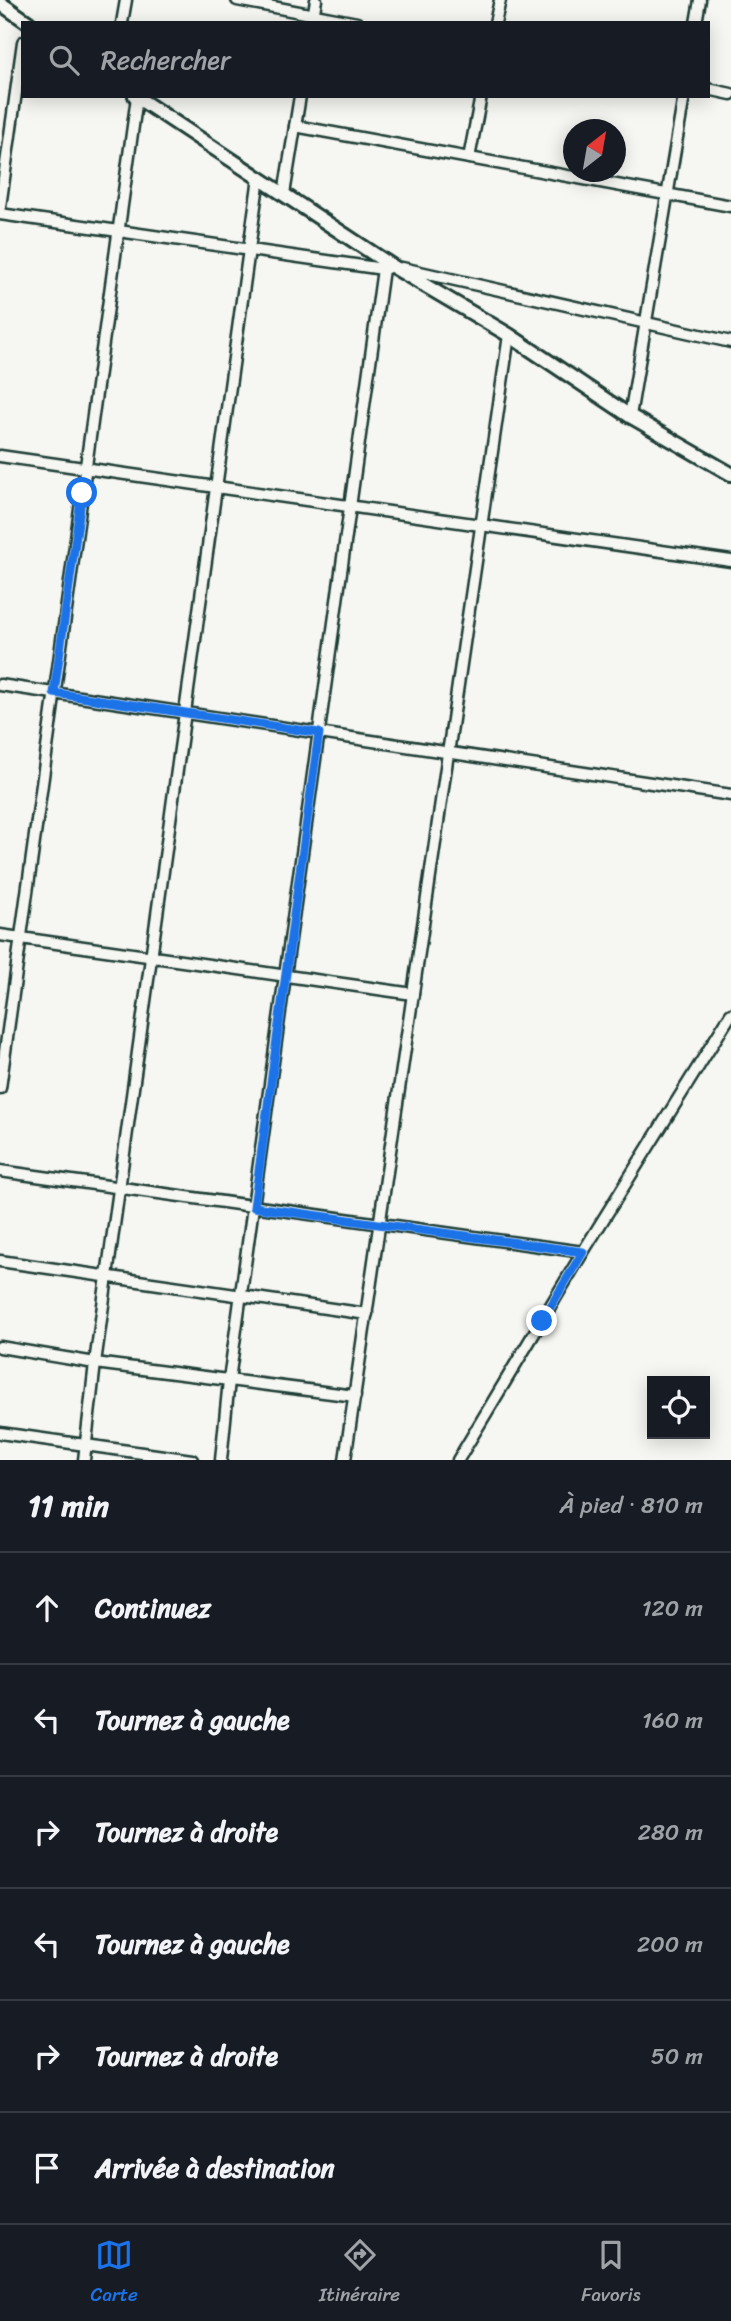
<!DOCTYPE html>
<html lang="fr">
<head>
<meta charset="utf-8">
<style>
  :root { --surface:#171b24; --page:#242831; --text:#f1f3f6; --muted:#9ea1a6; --line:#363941; --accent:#1a73e8 }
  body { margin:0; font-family:Sriracha,sans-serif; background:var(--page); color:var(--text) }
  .controls { position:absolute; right:21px; bottom:21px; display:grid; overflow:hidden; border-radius:0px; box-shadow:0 4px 18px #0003 }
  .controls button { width:63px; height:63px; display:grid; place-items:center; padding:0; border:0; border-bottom:2px solid var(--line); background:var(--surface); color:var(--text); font:35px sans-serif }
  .compass { position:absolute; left:563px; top:119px; width:63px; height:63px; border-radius:50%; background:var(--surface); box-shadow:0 4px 18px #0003; rotate:31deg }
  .stop { position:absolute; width:21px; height:21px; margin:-16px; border:5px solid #1a73e8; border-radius:50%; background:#fff }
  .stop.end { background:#1a73e8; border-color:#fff; box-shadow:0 2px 7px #0008 }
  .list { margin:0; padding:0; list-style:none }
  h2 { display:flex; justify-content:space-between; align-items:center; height:91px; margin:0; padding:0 28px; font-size:30px }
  h2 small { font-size:23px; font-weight:400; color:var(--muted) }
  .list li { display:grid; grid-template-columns:46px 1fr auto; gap:21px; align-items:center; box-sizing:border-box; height:112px; padding:0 28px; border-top:2px solid var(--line) }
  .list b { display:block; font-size:26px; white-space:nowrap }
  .list em { font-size:23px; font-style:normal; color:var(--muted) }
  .icon { flex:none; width:38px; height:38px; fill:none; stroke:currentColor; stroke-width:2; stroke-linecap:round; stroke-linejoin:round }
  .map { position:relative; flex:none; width:731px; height:1460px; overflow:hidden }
  .search { position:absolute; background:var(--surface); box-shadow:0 4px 18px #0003; left:21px; right:21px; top:21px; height:77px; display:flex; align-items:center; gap:18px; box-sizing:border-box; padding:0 24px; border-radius:0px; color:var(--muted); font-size:26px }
  .sheet { height:763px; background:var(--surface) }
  nav { display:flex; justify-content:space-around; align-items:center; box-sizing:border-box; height:98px; border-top:2px solid var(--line); background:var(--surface); font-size:19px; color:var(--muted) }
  nav a { display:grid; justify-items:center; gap:4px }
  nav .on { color:var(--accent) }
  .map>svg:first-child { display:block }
</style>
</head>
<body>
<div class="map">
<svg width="731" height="1460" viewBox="0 0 731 1460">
  <rect width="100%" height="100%" fill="#f6f6f2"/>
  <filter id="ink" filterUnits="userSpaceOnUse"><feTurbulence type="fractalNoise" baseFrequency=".0143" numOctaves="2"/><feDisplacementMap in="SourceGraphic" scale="14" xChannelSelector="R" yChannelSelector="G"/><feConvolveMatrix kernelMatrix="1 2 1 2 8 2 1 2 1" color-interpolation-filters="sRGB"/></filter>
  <g filter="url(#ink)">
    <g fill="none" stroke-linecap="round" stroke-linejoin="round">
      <g stroke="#1f3d34" stroke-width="15">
        <g id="minor">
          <polyline points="237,0 357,23"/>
          <polyline points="122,23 126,0"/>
          <polyline points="312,23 316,0"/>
          <polyline points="495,23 500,0"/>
          <polyline points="696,23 700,0"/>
          <polyline points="708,89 731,94"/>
          <polyline points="295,126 731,206"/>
          <polyline points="469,158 481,96"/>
          <polyline points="284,194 300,96"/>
          <polyline points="0,207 23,42"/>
          <polyline points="0,214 383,269 387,268"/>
          <polyline points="402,268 731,342"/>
          <polyline points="630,416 684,96"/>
          <polyline points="0,456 731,561"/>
          <polyline points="0,685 731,795"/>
          <polyline points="0,935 413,994"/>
          <polyline points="0,1088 137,97"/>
          <polyline points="0,1171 583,1252"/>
          <polyline points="0,1261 367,1314"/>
          <polyline points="0,1347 95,1363 355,1396"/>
          <polyline points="0,1433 192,1460"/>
          <polyline points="84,1460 95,1363 259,177"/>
          <polyline points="221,1460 229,1380 383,269"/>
          <polyline points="345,1460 509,335"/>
          <polyline points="458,1460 583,1252 731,1014"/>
        </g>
      </g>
      <g stroke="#1f3d34" stroke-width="18">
        <g id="tertiary">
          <polyline points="0,3 29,23"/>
          <polyline points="135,96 392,266 509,335 630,416 731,474"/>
        </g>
      </g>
      <use href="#minor" stroke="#f6f6f2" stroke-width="10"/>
      <use href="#tertiary" stroke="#f6f6f2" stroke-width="12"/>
    </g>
  </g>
  <g fill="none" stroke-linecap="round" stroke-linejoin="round" filter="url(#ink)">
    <polyline stroke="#1a73e8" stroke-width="9" points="82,493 54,693 319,733 254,1207 583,1252 542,1321"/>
  </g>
</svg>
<div class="controls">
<button><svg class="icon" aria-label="locate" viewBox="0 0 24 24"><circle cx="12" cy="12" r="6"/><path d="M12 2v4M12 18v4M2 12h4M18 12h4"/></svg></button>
</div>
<svg class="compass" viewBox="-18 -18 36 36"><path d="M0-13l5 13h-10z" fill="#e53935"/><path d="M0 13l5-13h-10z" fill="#9ea1a6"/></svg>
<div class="stop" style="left:82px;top:493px"></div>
<div class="stop end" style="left:542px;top:1321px"></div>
<div class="search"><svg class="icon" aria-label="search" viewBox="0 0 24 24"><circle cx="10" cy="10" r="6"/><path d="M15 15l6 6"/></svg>Rechercher</div>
</div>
<section class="sheet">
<h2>11 min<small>À pied · 810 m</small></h2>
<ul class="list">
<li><svg class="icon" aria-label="ahead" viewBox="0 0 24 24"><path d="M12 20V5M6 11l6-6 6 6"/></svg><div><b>Continuez</b></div><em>120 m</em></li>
<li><svg class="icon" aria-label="left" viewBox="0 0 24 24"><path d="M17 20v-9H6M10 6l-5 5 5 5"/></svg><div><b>Tournez à gauche</b></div><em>160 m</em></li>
<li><svg class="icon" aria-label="right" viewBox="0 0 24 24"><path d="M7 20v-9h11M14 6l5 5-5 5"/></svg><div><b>Tournez à droite</b></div><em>280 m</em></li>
<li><svg class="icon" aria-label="left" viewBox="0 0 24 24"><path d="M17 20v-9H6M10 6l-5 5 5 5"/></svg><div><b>Tournez à gauche</b></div><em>200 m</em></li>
<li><svg class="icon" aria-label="right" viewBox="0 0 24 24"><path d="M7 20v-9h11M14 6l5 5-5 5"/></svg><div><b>Tournez à droite</b></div><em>50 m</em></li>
<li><svg class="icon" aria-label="arrive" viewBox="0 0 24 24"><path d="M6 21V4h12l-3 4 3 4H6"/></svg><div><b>Arrivée à destination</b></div></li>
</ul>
</section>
<nav>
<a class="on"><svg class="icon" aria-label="map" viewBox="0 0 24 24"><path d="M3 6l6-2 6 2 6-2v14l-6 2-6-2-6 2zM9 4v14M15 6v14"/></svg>Carte</a>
<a><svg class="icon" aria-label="directions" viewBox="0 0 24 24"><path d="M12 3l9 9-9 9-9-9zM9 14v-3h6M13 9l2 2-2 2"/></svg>Itinéraire</a>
<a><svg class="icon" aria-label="saved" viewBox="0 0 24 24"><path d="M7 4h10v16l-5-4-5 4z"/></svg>Favoris</a>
</nav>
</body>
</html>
